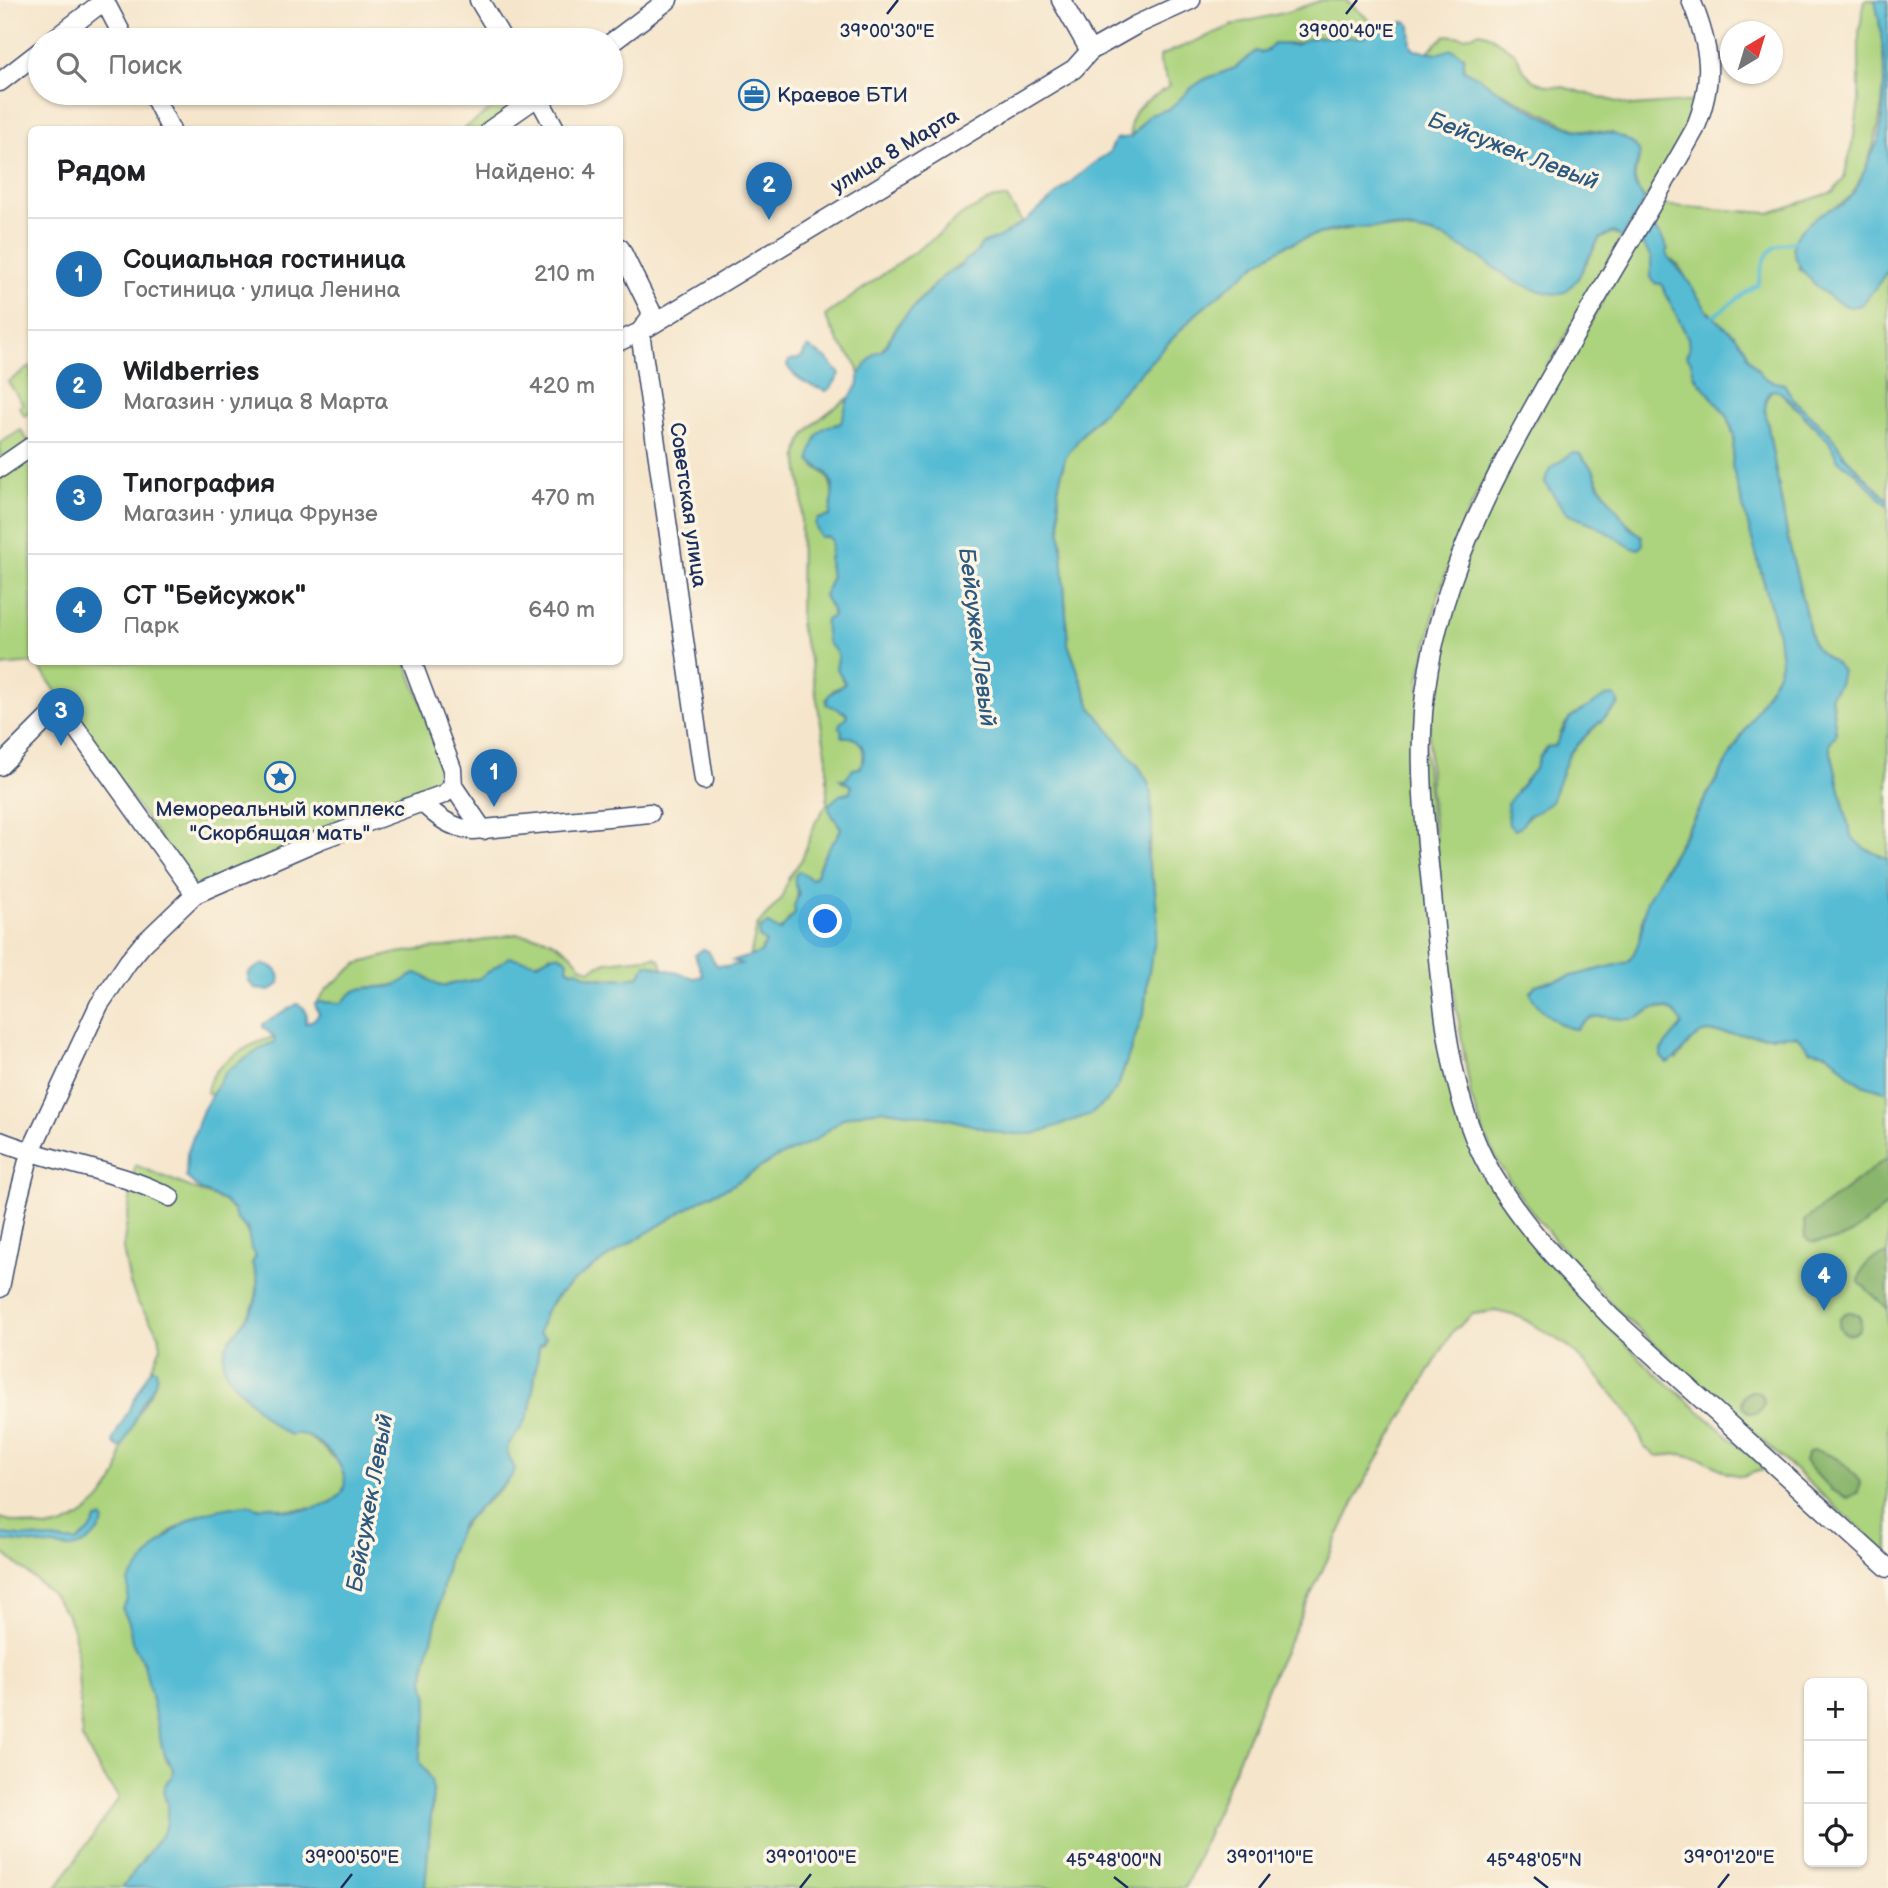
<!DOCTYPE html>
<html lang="ru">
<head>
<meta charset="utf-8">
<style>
  :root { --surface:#fff; --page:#f6f6f6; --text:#202124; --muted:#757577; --line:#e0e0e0; --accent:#1f6fb2 }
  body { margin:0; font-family:"Balsamiq Sans",sans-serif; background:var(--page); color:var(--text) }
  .controls { position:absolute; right:21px; bottom:21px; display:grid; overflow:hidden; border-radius:10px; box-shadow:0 2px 5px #0004 }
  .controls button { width:63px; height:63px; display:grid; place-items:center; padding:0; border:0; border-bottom:2px solid var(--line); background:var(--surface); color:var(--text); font:35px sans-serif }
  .compass { position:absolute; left:1720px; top:21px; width:63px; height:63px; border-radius:50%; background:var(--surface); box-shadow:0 2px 5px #0004; rotate:38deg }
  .you { position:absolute; left:826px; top:922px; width:24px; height:24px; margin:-18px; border:5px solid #fff; border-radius:50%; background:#1a73e8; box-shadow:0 0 0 10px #1a73e833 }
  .badge { display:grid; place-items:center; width:46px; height:46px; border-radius:50%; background:var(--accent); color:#fff; font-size:23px; font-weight:700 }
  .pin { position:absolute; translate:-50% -58px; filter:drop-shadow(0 2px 4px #0008) }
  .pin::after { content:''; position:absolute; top:37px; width:24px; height:21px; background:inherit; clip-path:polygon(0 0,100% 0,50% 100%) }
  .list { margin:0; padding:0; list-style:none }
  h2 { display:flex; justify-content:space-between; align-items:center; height:91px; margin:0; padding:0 28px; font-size:30px }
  h2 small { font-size:23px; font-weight:400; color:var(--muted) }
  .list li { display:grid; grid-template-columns:46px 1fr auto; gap:21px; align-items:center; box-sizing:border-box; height:112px; padding:0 28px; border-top:2px solid var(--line) }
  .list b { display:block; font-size:26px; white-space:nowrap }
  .list p { margin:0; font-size:23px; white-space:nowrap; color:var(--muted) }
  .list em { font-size:23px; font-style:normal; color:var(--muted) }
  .icon { flex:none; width:38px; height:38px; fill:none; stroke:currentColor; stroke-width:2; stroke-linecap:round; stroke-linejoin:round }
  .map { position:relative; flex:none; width:1888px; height:1888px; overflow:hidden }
  .search { position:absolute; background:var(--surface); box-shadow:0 2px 5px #0004; left:28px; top:28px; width:595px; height:77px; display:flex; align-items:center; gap:18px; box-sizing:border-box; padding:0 24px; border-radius:38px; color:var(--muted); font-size:26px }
  .panel { position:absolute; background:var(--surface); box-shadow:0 2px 5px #0004; left:28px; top:126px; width:595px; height:539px; border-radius:10px }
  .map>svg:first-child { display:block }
</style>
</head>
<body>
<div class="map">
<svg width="1888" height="1888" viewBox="0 0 1888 1888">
  <rect width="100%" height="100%" fill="#fcf5e5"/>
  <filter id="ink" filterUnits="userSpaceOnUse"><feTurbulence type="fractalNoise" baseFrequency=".0143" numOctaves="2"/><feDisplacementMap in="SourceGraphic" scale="14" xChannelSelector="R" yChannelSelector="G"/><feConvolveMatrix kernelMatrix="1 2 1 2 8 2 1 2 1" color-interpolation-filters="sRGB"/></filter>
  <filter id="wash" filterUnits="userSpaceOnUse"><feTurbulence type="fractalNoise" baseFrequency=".00686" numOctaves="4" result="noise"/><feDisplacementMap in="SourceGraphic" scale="28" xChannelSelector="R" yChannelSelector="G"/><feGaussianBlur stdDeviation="1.57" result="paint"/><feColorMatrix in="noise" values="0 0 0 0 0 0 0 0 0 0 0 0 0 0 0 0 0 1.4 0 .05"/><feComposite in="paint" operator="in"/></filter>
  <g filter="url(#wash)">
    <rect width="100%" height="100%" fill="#f5e5cb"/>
    <g fill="#acd37d" stroke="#64816e" stroke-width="2" fill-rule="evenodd">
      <path d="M1322,0H1346L1375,25C1371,29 1369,35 1364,37C1354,40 1345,36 1336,37C1314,39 1298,46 1275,44L1266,51L1260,53L1256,51L1235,68L1205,79L1190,89L1171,108L1149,116L1131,137C1126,108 1149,100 1170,86L1160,63V56L1239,23L1288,12Z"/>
      <path d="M1865,0H1875C1888,59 1888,109 1867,165C1856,189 1852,202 1826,211L1799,268L1837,301L1888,271V500L1846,457L1831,435L1793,399L1784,384C1764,381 1765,380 1754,365C1749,358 1747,358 1746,349L1702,305L1679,266L1669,258L1660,235L1647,223L1658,205L1770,213L1833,192L1844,178L1854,136L1859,101V32Z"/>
      <path d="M1480,32L1487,34L1515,53L1525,72L1534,81L1549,86L1563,87L1632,106L1699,101L1688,127L1645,200C1636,187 1631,179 1638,164L1613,133L1575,129L1495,89L1463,69L1464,61L1428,51L1446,35L1465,37Z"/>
      <polygon points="514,93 523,102 483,129 462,130"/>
      <path d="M994,198H1007L1022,222L995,240L981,244C974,259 960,264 948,272C939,278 905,315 898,325C891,334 887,344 880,353H875L859,375L856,363L839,343L825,316L938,235L963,214Z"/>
      <polygon points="1366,226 1424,232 1445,238 1479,257 1512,280 1577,280 1599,239 1613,232 1622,237 1494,461 1465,519 1438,597 1419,681 1455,1106 1553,1266 1594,1312 1652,1370 1766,1469 1742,1476 1727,1473 1703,1459 1681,1454 1658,1456 1645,1448 1633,1419 1594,1372 1568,1346 1520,1317 1496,1311 1473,1314 1453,1331 1361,1488 1273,1675 1185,1888 425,1888 433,1791 427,1772 420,1762 420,1749 427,1719 428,1699 424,1681 426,1661 434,1632 449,1555 458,1533 469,1517 505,1485 515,1469 507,1453 508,1445 522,1427 530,1411 539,1347 544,1342 539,1333 545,1312 556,1297 572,1282 614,1253 708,1196 729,1187 776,1158 814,1141 844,1118 865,1112 885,1110 949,1119 1005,1134 1034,1134 1118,1086 1144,1012 1148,976 1155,889 1147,859 1152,834 1151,795 1148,782 1141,770 1091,707 1068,644 1058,489 1065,458 1073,445 1111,402 1195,315 1231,283 1260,261 1287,245 1314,235"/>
      <path d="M1639,238C1643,244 1649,251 1651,259C1654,266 1651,274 1654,283L1661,284L1688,338L1694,375L1728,417L1734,438L1732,466L1778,634L1782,662L1777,675L1662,872L1643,916L1641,940L1636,953L1629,962L1536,985L1530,992L1586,1018L1598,1016L1637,1018L1654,1008L1669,1009L1680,1016L1682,1025L1661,1050L1677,1059L1696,1034L1706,1032L1766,1036L1796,1035L1810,1050L1826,1053L1836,1060L1849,1075L1862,1084L1888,1092V1554L1619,1312L1558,1244L1524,1202L1500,1166L1485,1137L1471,1097L1448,955L1430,786L1429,730L1435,683L1448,615L1464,564L1496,487ZM1565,460L1594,471C1600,489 1626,527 1642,536L1593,524L1567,514L1545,483C1547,469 1553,466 1565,460ZM1618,705C1603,721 1585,734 1572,751C1551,777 1566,800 1528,816L1516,792L1535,769L1540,756L1548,747L1555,746C1559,740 1559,736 1562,730C1572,706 1596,707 1618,705Z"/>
      <polygon points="31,366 31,411 25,416 19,407 23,404 8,382"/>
      <polygon points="1777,389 1829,441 1838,460 1855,472 1888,506 1888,859 1863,848 1851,836 1829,744 1836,734 1831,695 1839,684 1828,658 1819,653 1813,644 1788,539 1765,410 1766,399 1771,391"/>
      <path d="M850,397L841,423L828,426L815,467C836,476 833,496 830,516L817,519L824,536L829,537L832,542L829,562L831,578L824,596C827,601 832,607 832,613C834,632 817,634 837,651L842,680L845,683V685L833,690L826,700L847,715L848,736L854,737L864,747L863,764L842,782L852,785L850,792L840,795L833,817L841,828C837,839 830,844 825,854C820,861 819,869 815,877L811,879L803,873L798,887L795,913L788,920L783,930H777L773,927L759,937L766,943L762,947L761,953L750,956L757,926L781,899L789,877L802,859L816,821L827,804V759L811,665L800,626L801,517C805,496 800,483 798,463C794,432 828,412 850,397Z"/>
      <polygon points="21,430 30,444 0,464 0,443"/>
      <polygon points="31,453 32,662 406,662 447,770 447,784 195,888 36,663 0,666 0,475"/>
      <path d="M515,934L543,937L554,942L571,953L581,966L590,970L606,962L655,957L661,961L663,970L652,965L642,970L640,976C620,980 592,980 573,971C565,968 557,960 550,955C531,971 523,954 503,962C495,965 489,974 480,978C476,980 440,987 436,985C435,985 429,979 428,978L410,977C390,996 362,976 342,1003L317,1002L327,989L357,964L397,953L460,945Z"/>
      <path d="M274,1037L276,1042L267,1045L227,1071L213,1095L207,1093C208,1065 251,1043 274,1037Z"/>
      <path d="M135,1165L224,1201C239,1216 251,1235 256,1256L252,1263C266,1294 250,1318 229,1340L233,1383L271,1423L304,1434L325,1449L341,1466L345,1477V1488L340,1496L331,1502L315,1508L287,1510L268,1506L261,1509L246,1505L204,1513L171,1531L128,1582L129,1599L122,1608L129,1622L132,1642L144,1664L165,1757L173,1769L172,1777L167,1781L165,1799L167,1802V1823L163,1833L122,1888H56L119,1798L101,1773L82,1738L77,1656L74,1632L67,1614L49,1591L0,1550V1540L70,1548L86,1543L97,1519L89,1532L76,1542L3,1534L0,1536V1518C15,1522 32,1528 48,1528C76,1527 107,1499 117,1474C121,1465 120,1456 122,1447C126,1437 132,1428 136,1418C142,1402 160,1387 156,1369H151L161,1347L159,1334L138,1303L130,1284L123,1249Z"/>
    </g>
    <g fill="#89b56c" stroke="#527265" stroke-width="2">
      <path d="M1888,1157V1204C1860,1227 1850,1244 1810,1242L1805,1237L1804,1221Z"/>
      <path d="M1888,1255V1309L1859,1282C1861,1266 1872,1255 1888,1255Z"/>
      <circle cx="1850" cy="1323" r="11"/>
      <circle cx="1753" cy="1402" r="11"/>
      <path d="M1814,1450C1837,1456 1845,1462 1860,1482L1858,1492L1848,1498L1831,1490L1805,1462L1807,1454Z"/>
    </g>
    <g fill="#56bcd4" stroke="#387699" stroke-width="2">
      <path d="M1875,0H1888V271L1862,305C1860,305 1853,307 1851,307C1831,304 1788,265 1794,243C1797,231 1817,215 1828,210C1833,208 1839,207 1843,204C1856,194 1861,178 1868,163C1871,155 1876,147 1879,138C1888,94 1885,44 1875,0Z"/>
      <path d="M1402,22H1407L1410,25L1411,45L1414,50L1439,53L1452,49L1464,56L1463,69C1468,74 1472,74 1477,76C1484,80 1489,85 1495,89C1515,101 1552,122 1573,129C1595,135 1617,128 1635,146C1646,156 1634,164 1634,176C1633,186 1640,193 1645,200L1622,237L1613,232L1599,239L1577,280L1565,292L1554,294L1536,290L1512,280L1479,257L1445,238L1424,232L1394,227L1344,228L1314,235L1287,245L1260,261L1195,315L1085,431L1065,458L1058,489L1068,644L1091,707L1141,770L1148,782L1151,795L1152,834L1148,845L1147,859L1155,889L1158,925L1148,976L1144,1012L1118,1086L1107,1101L1091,1114L1034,1134H1005L949,1119L885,1110L865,1112L844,1118L814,1141L776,1158L729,1187L708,1196L614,1253L572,1282L556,1297L545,1312L539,1333L546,1338L539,1347L530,1411L522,1427L508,1445L507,1453L515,1469L513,1475L462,1524L449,1555L434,1632L426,1661L424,1680L428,1699L427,1719L420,1749V1762L431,1780L433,1791L425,1888H122L163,1833L167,1823V1802L163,1793L164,1786L172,1777L173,1769L163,1752L144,1664L132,1642L129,1622L122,1608L128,1599V1582C148,1555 169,1528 201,1514C208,1511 241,1505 248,1505C257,1505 250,1506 258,1508C262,1508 265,1506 268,1506C273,1506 279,1509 284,1510C301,1512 327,1509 339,1496C361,1474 313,1426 290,1435C273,1427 262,1414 249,1400C240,1390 227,1379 224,1366C215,1332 277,1316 252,1263L256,1256L251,1247L247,1229L236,1219L233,1210L224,1201L202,1191L186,1177L187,1154L203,1110L220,1081L227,1071L238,1063L267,1045L275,1042L274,1037L263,1027V1024L297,1004C307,1008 308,1014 305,1023C311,1023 315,1019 319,1014L315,1004L317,1002L342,1003C355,986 364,988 383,987C396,987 406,980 415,973C427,974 431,985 442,986L478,979L509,957L538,963C548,957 558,949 568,961L567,968L571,971L579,970C590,983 624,979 640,976L646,964L652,965L694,978L703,976L695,955L703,949L708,951L717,966L724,965L725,967L741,964L733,961L761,953L766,943L759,937L760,928L768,924L780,931L795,913L794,906L799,894C797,885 790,879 799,871L811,879L815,877C819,869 820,861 825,854C830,844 838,839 841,828L829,810V804L840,795L850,792L852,786L840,779H846L853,769L860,768C869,753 861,734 842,737L841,734L842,731L839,727L840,723L846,719L847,715L845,712L826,704L828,696L845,683L836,667C840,655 837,651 828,644C826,638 825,626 826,620L833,616L832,610L824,596L831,578L829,562L832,542L829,537H820L815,525L817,519L830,516L833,486L827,473L810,461C810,451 816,434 824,428C829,425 836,426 841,423L847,402L859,383V375L864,367L875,353L883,350L901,321L939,280L948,272L959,268L965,259L972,257L978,251L981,244C1029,231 1066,178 1109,153L1116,139L1131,137L1149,115L1171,108L1190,89L1205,79L1235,68L1256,51L1260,53L1266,51L1274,44L1296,45C1313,31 1344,40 1364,37L1368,35L1375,25H1401Z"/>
      <path d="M1647,223L1660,235L1668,249L1666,252L1669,258L1684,275L1710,315L1735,335L1746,349C1747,358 1749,358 1754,365C1764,379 1766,381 1784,384L1793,399L1831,435L1846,458L1888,500V506L1855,472L1838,460L1829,441L1784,395L1777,390L1770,391L1766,399L1765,410L1788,539L1813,644C1821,657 1834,659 1842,671L1839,684L1831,695L1836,734L1829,744L1851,836L1863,848L1888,859V1092L1862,1084L1849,1075L1836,1060L1826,1053L1810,1050L1796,1035L1766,1036L1706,1032C1689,1036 1684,1056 1667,1063L1661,1057V1050L1682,1025C1679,1013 1665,1004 1652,1009C1645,1012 1641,1018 1632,1019C1607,1021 1597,1007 1576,1029C1561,1029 1534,1006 1530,992L1536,985L1628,962C1643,943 1642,922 1647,900L1777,675L1781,662L1778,634L1732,466L1734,438L1732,429L1728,417L1694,375L1691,361L1686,356L1689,349L1688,338L1661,284L1654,283L1651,278V257L1639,238Z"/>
      <path d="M808,347L827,359L840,374L831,388L826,391C812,387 793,378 787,365L789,361C809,356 798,359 808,347Z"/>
      <path d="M1571,453H1579L1594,471L1599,485L1630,528L1642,536L1643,544L1639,549L1632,548L1593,524L1567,514L1545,483C1548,462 1559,466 1571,453Z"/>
      <polygon points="1614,695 1618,700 1618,705 1591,730 1569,754 1551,802 1539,811 1528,816 1521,827 1515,830 1509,825 1507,804 1535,769 1540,756 1548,747 1555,746 1570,718 1606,696"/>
      <path d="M263,964C274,966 282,972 279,984L270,991L256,989L248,981L249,972Z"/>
      <path d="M151,1369H156C159,1386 145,1396 139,1410C134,1423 129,1435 122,1447H118L113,1442L114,1437Z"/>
      <path d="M102,1518L104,1522C96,1536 87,1546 70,1548L0,1540L2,1534L76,1542L89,1532L97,1519Z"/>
    </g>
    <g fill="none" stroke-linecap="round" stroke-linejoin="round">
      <path stroke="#56bcd4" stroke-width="3.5" d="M1709,319L1758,284C1764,255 1766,246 1796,241"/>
    </g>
  </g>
  <g filter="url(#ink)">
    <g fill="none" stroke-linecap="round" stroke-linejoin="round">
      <g stroke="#3c4a6e" stroke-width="21">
        <g id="minor">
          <polyline points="104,0 125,40"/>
          <polyline points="479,0 503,40"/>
          <polyline points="1061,0 1090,51"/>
          <path d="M1691,0C1711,49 1715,79 1695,129C1649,211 1600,291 1553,373C1491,482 1434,585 1423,713C1418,781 1428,849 1434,916C1441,994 1448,1088 1484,1159C1514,1218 1565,1269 1611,1317L1888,1568"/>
          <polyline points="53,40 105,0"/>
          <polyline points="611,43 668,0"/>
          <polyline points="0,82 40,51"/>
          <polyline points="152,93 171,130"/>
          <polyline points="536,93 556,130"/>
          <polyline points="490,130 543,93"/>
          <polyline points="620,248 651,311 650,318 640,332 704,780"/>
          <polyline points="620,341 640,332 1074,69 1090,51 1136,25 1191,0"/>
          <polyline points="0,468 32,446"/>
          <polyline points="412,662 452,769 453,786 483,830"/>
          <polyline points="0,766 60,706 195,894"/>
          <path d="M422,802C437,817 451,828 473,830L650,813"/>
          <path d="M0,1141C55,1163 117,1170 170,1197"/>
          <polyline points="0,1288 15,1211 30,1153 99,1005 128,962 142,945 195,894 319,840 444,794 453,786"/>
        </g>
      </g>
      <use href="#minor" stroke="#fff" stroke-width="18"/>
    </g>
  </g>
  <path fill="none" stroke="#1b2f5e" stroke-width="2.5" d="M887,14L898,0M1346,14L1357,0M1114,1877L1128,1888M1534,1877L1548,1888M341,1888L352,1874M800,1888L811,1874M1259,1888L1270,1874M1718,1888L1729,1874"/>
  <defs>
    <g id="office-ring" transform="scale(1.575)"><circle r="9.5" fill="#fcf5e5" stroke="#1f6fb2" stroke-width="1.5"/><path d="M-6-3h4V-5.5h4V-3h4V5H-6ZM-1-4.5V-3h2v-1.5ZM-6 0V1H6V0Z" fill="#1f6fb2"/></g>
    <g id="sight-ring" transform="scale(1.575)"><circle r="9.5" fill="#fcf5e5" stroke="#1f6fb2" stroke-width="1.5"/><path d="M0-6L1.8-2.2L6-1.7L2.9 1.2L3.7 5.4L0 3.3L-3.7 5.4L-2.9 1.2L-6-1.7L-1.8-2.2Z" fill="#1f6fb2"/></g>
  </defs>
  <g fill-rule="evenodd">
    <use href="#office-ring" x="754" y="95"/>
    <use href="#sight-ring" x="280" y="777"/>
  </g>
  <g text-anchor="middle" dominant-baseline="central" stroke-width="7" stroke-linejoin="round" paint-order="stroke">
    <g font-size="21" fill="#1b2f5e" stroke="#fcf5e5" text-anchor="start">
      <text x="777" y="95">Краевое БТИ</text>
      <text x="280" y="809" text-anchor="middle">Мемореальный комплекс<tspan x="280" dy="24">"Cкорбящая мать"</tspan></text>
    </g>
    <g font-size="21" fill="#1b2f5e" stroke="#fcf5e5">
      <text transform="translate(895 151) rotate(-31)">улица 8 Марта</text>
      <text transform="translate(688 505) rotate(82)">Советская улица</text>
    </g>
    <g font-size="23" font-style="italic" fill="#2d5981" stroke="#fcf5e5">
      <text transform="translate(1513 151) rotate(21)">Бейсужек Левый</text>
      <text transform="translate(977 637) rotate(83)">Бейсужек Левый</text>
      <text transform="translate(370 1503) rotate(-80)">Бейсужек Левый</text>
    </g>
  </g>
  <g font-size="18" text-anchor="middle" fill="#1b2f5e" stroke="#fcf5e5" stroke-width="7" stroke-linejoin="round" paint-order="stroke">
    <text x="887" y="37">39°00'30"E</text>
    <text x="1346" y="37">39°00'40"E</text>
    <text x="352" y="1863">39°00'50"E</text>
    <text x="811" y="1863">39°01'00"E</text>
    <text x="1270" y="1863">39°01'10"E</text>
    <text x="1729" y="1863">39°01'20"E</text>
    <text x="1114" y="1866">45°48'00"N</text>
    <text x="1534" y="1866">45°48'05"N</text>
  </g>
</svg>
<div class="controls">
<button>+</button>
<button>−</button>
<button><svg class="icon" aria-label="locate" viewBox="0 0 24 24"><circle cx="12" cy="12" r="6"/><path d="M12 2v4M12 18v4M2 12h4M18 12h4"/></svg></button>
</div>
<svg class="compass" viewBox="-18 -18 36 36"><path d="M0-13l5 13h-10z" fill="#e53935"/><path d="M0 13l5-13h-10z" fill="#757577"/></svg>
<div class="you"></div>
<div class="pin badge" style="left:494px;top:807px">1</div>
<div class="pin badge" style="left:769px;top:220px">2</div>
<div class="pin badge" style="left:61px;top:746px">3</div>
<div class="pin badge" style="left:1824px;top:1311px">4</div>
<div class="search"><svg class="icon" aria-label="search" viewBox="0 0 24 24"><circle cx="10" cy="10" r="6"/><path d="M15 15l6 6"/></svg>Поиск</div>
<section class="panel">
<h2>Рядом<small>Найдено: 4</small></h2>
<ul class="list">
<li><span class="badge">1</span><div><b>Социальная гостиница</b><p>Гостиница · улица Ленина</p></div><em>210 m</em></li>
<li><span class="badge">2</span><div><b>Wildberries</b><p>Магазин · улица 8 Марта</p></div><em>420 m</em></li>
<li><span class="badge">3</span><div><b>Типография</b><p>Магазин · улица Фрунзе</p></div><em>470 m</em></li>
<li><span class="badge">4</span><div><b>СТ &quot;Бейсужок&quot;</b><p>Парк</p></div><em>640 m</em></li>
</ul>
</section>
</div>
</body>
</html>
